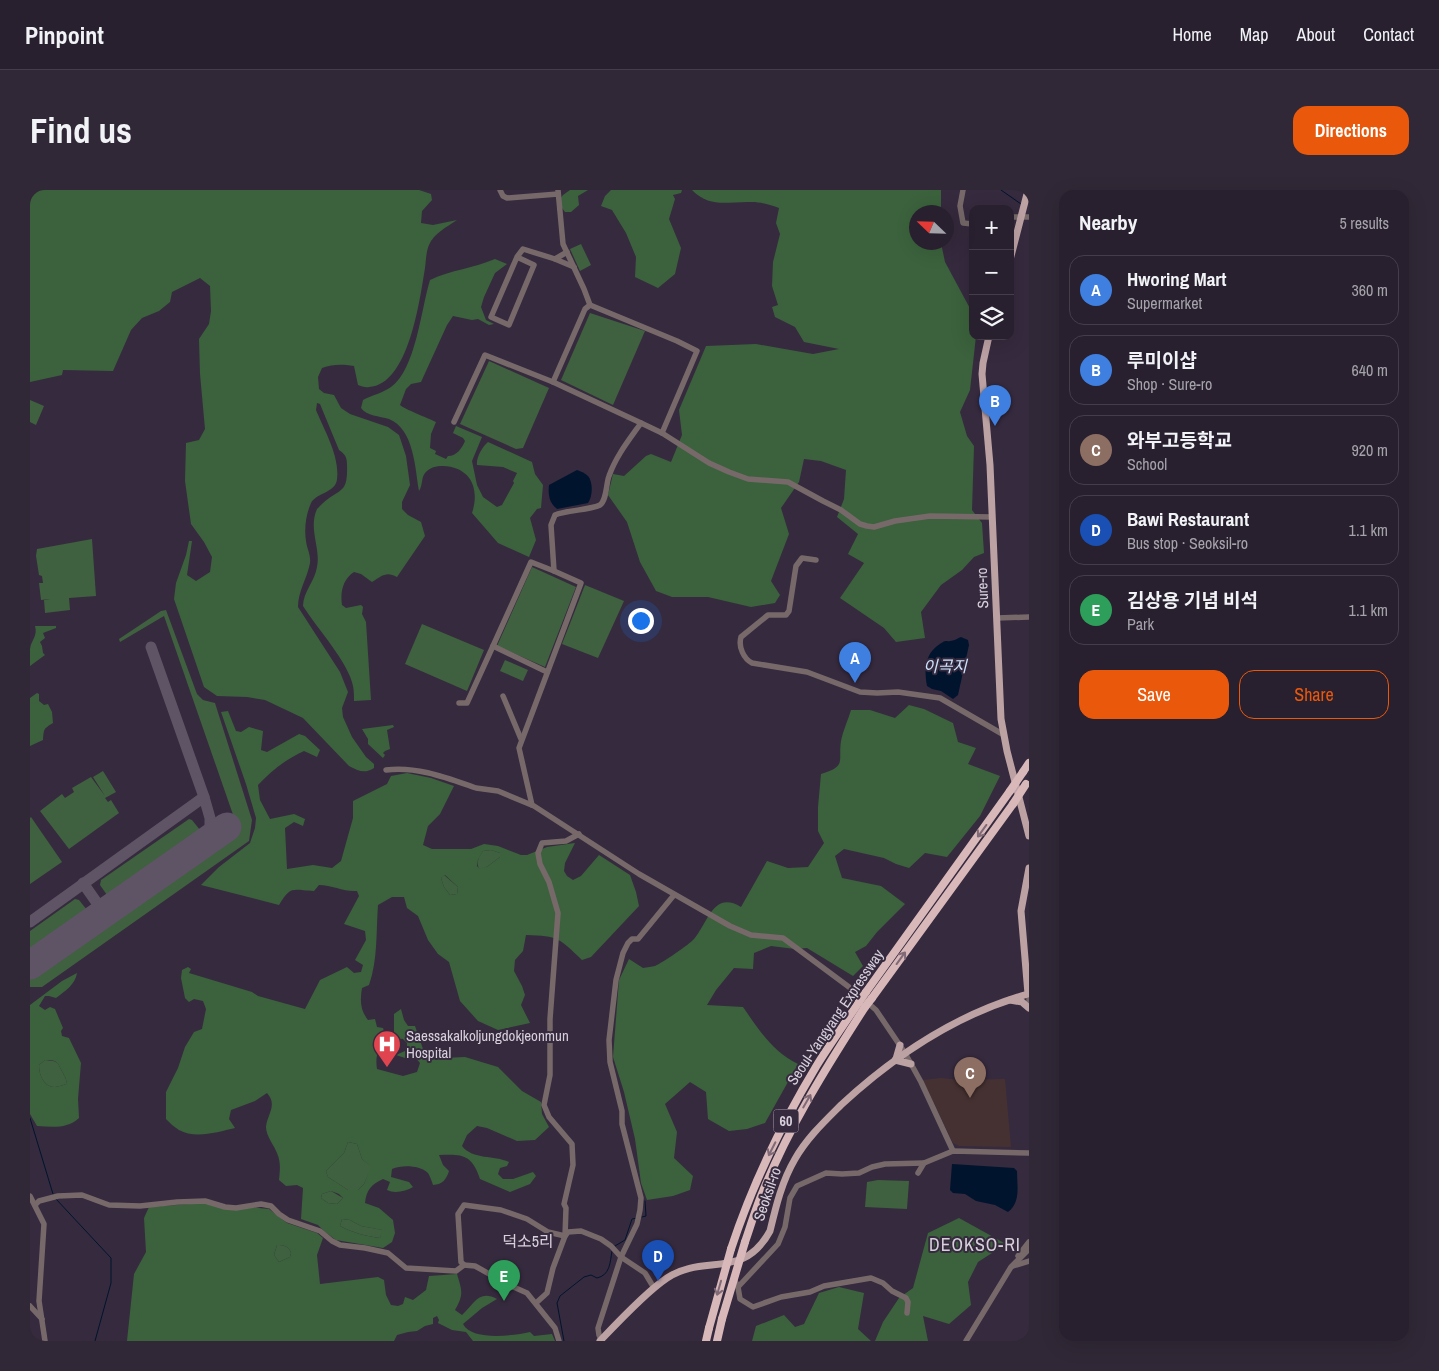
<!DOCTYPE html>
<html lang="en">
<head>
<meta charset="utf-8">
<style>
  :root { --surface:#28202e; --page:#302836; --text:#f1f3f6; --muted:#a5a3aa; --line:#443e4a; --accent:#ea580c }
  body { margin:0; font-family:"Archivo Narrow","Noto Sans KR",sans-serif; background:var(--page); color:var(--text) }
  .controls { position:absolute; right:15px; top:15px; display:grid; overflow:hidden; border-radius:10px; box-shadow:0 5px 20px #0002 }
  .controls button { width:45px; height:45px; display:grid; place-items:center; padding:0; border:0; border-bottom:1px solid var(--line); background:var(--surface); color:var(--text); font:25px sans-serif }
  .compass { position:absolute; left:879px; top:15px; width:45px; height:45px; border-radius:50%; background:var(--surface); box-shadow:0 5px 20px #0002; rotate:293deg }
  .you { position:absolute; left:610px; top:430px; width:18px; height:18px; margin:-12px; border:4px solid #fff; border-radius:50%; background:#1a73e8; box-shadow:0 0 0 8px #1a73e833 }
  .badge { display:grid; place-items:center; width:32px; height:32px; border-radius:50%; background:var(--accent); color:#fff; font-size:16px; font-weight:700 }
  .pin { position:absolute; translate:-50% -41px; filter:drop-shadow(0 1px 2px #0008) }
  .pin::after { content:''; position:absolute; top:26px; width:18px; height:15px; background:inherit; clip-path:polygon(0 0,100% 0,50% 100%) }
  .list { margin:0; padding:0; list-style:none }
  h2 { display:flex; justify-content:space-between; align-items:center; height:65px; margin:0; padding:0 20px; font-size:21px }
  h2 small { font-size:16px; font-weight:400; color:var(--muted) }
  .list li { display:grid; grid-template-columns:32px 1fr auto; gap:15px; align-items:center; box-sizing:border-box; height:70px; margin:0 10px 10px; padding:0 10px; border:1px solid var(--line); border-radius:15px }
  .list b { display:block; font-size:19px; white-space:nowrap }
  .list p { margin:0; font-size:16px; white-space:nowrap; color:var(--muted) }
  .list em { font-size:16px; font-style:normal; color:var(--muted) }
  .actions { display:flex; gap:10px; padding:15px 20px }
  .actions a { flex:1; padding:11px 0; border:1px solid var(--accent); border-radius:15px; text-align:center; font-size:18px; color:var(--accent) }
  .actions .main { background:var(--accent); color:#fff }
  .icon { flex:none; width:28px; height:28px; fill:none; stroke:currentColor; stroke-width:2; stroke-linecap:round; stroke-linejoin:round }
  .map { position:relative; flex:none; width:999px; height:1151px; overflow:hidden; border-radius:15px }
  header { display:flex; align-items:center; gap:30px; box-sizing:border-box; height:70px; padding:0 25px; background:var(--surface); border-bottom:1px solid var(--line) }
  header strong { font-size:24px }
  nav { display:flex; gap:28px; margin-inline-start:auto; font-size:18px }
  .intro { display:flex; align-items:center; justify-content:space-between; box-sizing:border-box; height:120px; padding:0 30px }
  h1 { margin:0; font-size:35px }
  .button { padding:12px 22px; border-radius:15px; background:var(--accent); color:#fff; font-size:18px; font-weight:700 }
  main { display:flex; gap:30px; padding:0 30px }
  aside { flex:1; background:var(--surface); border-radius:15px; box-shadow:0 5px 20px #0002 }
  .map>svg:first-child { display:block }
</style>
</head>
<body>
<header>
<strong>Pinpoint</strong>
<nav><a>Home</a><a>Map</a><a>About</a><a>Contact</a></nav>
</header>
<div class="intro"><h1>Find us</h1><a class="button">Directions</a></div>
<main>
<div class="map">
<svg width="999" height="1151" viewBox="0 0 999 1151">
  <rect width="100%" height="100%" fill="#362a3e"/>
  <polygon fill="#463132" points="911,888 930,890 975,889 981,957 929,956 923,953 893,890"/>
  <g fill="#3f613f">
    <polygon points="551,54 561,75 550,81 540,59"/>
    <polygon points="560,123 615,141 583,215 531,190"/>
    <polygon points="459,171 519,198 493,258 486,259 430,234"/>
    <polygon points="0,210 14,216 6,235 0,232"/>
    <polygon points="62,349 66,406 39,408 40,420 15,423 14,410 20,409 11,410 9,393 13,393 12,386 9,385 6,366 7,359"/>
    <polygon points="502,377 546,397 515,477 467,456"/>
    <polygon points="555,395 594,411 568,468 532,454"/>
    <polygon points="136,420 167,504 173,510 185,513 222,630 219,651 12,797 0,797 0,787 208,639 134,426 90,452 89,449 131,421"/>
    <polygon points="392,434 454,460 437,501 375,474"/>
    <polygon points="475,470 498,480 493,491 470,481"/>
    <polygon points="73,581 86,602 75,608 78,612 81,610 89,623 39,659 10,621 32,604 35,608 44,602 42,598 61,587 75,606 63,587"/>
    <polygon points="1,627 32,672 0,694 0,628"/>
    <polygon points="159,629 162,630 170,640 168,645 81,706 77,705 70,695 71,690"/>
    <path d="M461,660L470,663V667L458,676L450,680C445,673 449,667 453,661Z"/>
    <polygon points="414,685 428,697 427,704 420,705 414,697 411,688"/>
    <polygon points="45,709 49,710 57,720 56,724 0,764 0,741"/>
    <path d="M15,870C29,871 27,872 33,883C35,888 37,888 36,894C33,895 27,897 24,897C13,896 9,884 9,875Z"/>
    <polygon points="318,952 327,954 332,969 342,977 334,994 328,1000 318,1000 298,987 296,981 314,963"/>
    <polygon points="848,990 879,991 877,1019 835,1017 837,992"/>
    <polygon points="301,1001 313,1008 307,1014 298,1013 291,1008 292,1004"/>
    <path d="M312,1029L320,1030L331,1036L353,1040L350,1048C336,1046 323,1043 310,1036Z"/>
    <path d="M247,1055C254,1055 259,1056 261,1063L260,1067L249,1072L244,1065Z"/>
  </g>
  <g fill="#3b623c" fill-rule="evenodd">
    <path d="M0,0H389L401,4L402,10L392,21L391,33L403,35L427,30C417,37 404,43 399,55C396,62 396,71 395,78C390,108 379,195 339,197C336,198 331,196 328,195L324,176C312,174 303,174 292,178L288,187L289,199L294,203L304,205L311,218L320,224L358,237L369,245L376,266L380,295L372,312V319L378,325L391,332L395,346L367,387C356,381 352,386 342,392L331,384L324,382C313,389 310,402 312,415L316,418L331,415L333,417L332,424L336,432L341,510L324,511C324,506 324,501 323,496C319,473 286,437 273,416C273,402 285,391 287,377C291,358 278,339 287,319C288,318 291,315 292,314C310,297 318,305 317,275C317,267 315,264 309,260L290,214L287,213L286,220C294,240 310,266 307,289C306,303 287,302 281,313C276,324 274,339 276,351C277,359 281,365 280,373C277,389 268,401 268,417L310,482L318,502L312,518L313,527L322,547L336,567L344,574V578C335,584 328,581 319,576L273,528L235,510L217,507L187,506L174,497L144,409L146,393L156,365L159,351H162L157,385L166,391L180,382L182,367L174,352L161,334L155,291L156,253L169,250L175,239L170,184L169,149L179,134L181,121L180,96L170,88L142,102L140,112L129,121L112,128L101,140L83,181L33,180L32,185L0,192Z"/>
    <polygon points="540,0 558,0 548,6 549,15 541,22 535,22 532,18 530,9 533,5"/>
    <polygon points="581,0 652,0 651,3 643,5 645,9 639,29 651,58 645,84 628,98 605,87 606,67 596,43 582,20 571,16 575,6"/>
    <path d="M662,0H911V22H886V52L911,53L915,72L943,124V146H946L940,200L930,222L937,246L944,256L942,320L952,333L954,363L944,367L932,380L911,395L891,422L895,448L866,452L854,438L810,408L834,373L818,364L828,344L807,327L814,309L816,280L791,271L774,269L769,292L751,318L759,344L741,391L750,405L745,413L721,417L678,407H642L626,401L610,372L597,332L578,305L583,284L594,286L616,266L621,264L641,272L652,245L649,220L676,156L726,154L783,164L809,159L774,152L765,137L745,127L742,117L748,115L742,96L743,72L750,44L746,33L749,18C741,15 731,12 722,12C698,11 681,19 662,0Z"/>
    <path d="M465,69L477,74L465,83L454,107L451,117L456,130L464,134L459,135L448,129L442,130L423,126L417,135L391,192L381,194L376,199L370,215C374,219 398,228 406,232L401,244L400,258L406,261L405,264L416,269L418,266C427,266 432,258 435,251L433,248L423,243L426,236L452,247L442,271L447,295L453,307L467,317L472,315L484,293L483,291L487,283L473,277L447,275C446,268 452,257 458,252L502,272L505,284L513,295L511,318L507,319L500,328L506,350L499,367L468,353L442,323C450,299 441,277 413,276C406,276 400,277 395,283C391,288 393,295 389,301C385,278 384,239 359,229C349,226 337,226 331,218L333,210C342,205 353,203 361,197C386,179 391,119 400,90C421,80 444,78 465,69Z"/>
    <path d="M5,436H26V438L13,443L15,448L10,452L12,456L13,463L15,465L0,476C0,470 0,464 0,459C1,450 8,446 5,436Z"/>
    <path d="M7,503L9,504V511L14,515L18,514L22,522L23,533C13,539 14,539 13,550L0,556V508Z"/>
    <path d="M879,515L894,519L923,533L928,552L946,558L938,574L970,586L950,626L917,667L895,663L879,678L866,674L854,668L814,659L805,666L812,688L851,696L875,714L847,742L836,756L825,762L833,776L823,786L777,758L765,759L741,756L724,763L723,779L704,778L686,800L677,815L713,817C729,840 742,861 768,874L735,933L717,939L699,941L678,929L676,902L660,892L635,914L647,942L644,968L663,986L660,1000L643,1006L617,1010L611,993L605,949L594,902L583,867L589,790L599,769L613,778C617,777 622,777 625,776C632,773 660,754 664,749C678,733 683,700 711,717L737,671L758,678L778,677L794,653L788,641V617L791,584C817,576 808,572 811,551C813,541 818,530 821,520H840L865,528Z"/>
    <path d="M198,521L206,541L211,542L219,537L233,541L231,560L237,562L269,544L275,546L290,560L287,567L274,561C255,570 242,580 228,595L230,610L240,629L264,624L275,629L273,636L264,632L255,638L257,679L283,675L302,678L311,671L323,628V611L357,594L361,586L377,583L401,588L424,596L410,624L398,636L393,655L402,659H441L454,654L468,656L491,665H497L517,657L545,653L535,673L534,681L537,686L543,690L551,686L569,665L600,685L606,702L609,716L561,767L552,770C529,748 529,746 496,745L493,761L485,770L484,781L492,796L495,805L491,815L500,833L468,840L448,831L430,811L419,772L408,764L398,750L388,726L377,718L374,707H362L348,715C346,741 348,770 339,795L332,798C330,810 330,820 338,830L345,829L347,837L353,838L356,848C348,858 345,866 347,879L373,886L387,882L390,873L384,866L375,868L366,865L377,860V853L373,849L364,848V824L371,819L374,830L378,836H385L393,859L397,862H404L414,868L435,867L468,877L492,901L511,912L512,924L519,937L505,950L487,951L457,938L447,936L437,945L432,956C443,970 464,965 479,972L477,976L470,978L468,984L473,989H483L503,982L506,986L500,994L480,1002L450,989C442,964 432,964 409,965L413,975L419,981C416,990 413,994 403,995C402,992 400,986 398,983C389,975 372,975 362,979L361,987L379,992L383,997C376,1001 365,1004 357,1000L360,992L353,989C342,994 336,1000 335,1013L349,1018L363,1030L365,1043L362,1052L353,1058L306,1050L295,1042L288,1035L271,1029L273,998L267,995L256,996L249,990C250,980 251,972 247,963C244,955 236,946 236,937C237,925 248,915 237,903L225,911L201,920L199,929L205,938C188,942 165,949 149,940C144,937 140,933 136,929V902L148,878L155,857L164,842L172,839L176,819L173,811L164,809L159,812L155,808L151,788L152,780L158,777L161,779L159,783L222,802L228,806L275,819L290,790L317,777L324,783L331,782L333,775L325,770L336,750L335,741L314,734L329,706L327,701C314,702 302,695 289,695L284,701C262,700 261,695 249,715L171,695L189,677L220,653L225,638L226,628L216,594L191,522ZM461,660L470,663V667L458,676L450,679L447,676L448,670L453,661ZM415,685L428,697L427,704L420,705L414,697L411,688ZM318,952L327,954L332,969L341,977L334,994L328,1000H318L298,987L296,981L314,963ZM301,1001L309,1004L313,1008L307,1014L298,1013L291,1008L292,1004ZM312,1029L320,1030L331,1036L352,1040L350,1048C336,1046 323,1043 310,1036Z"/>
    <polygon points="363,535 364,537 357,540 360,559 355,561 353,563 355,565 353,568 338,554 338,549 332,539"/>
    <path d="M47,783C45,795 35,801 26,808L19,806H15L9,816L15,820L20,817L25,819L33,838L31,841L32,846L39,848L51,873L48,909L49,928C37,939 23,937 7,936L0,924V815L32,791ZM15,870C28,870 27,872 33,883C35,888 37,888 36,894C33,895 27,897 24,897C13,896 9,884 9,875Z"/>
    <path d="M174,1013L239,1019L257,1033L287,1043L293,1048L287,1065L290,1094L348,1087L354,1090L356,1105L361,1115L368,1116L373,1114L375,1107L383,1110L396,1100L399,1086L427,1084C432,1101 434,1104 425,1120L432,1125C444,1114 449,1099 467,1109L452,1118L433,1134C442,1151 482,1146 500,1142L504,1146L522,1144L525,1151H443L436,1142L422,1140L408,1133L409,1130L407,1126L403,1128V1134L395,1136L387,1141L378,1142L367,1145L364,1151H97L104,1084L116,1062L114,1028L119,1017ZM247,1055C254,1055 259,1056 261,1063L260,1067L249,1072L244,1065Z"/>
    <polygon points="929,1028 976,1054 948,1072 938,1092 941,1115 919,1134 893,1126 898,1151 845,1151 853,1132 869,1108 883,1098 898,1043"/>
    <polygon points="809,1097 834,1103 828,1139 841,1151 722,1151 726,1136 754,1125 765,1137 774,1134 789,1103"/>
  </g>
  <g fill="#00142e">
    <path d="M547,280C550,281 555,283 558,286C563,292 563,306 558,313L527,319C519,313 518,304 519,295Z"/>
    <path d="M931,447L938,450L939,455L928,505L923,509L911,501L902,499L897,496C894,477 895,462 913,452C916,450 917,452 920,451C924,451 928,448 931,447Z"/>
    <path d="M922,974L984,978L987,981C987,996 991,1012 978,1022L965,1015L946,1011L935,1004L923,1003L920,1000Z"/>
  </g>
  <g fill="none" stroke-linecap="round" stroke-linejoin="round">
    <g stroke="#00142e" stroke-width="1">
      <polyline points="971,0 991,14"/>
      <polyline points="0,928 23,1004"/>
      <polyline points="26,1009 81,1068 81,1093 65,1151"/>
      <polyline points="612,1027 616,1026 615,1011"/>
      <polyline points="585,1056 595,1050 602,1029 607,1028"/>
      <path d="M534,1151L527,1113L530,1106L554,1087L561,1085L567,1088C580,1085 580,1073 582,1061"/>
    </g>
    <g stroke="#5f5466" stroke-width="11">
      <polyline points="121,457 174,607 180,628 180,649"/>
      <polyline points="53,693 74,723"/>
      <polyline points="0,732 174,607"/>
    </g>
    <polyline stroke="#5f5466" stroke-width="29" points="0,775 197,637"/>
    <g stroke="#77696a" stroke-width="5.5">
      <polyline points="470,0 473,6 477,8 528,4"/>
      <polyline points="528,0 533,54 554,99 560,115"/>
      <polyline points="933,0 930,16 933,33 943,34"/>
      <polyline points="980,27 999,27"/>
      <polyline points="487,67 504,75 479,135 461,127 487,67 493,59 525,69 537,62"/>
      <polyline points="525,69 544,77"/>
      <polyline points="523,192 555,119 560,115 647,151 667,161 632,243"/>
      <polyline points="424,232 455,165 523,192 611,233 632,243 679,273 699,282 718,289 758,292 793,311 811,320 830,334 837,336 844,337 865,331 900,326 962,327"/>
      <path d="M786,370L772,368L766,376L759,421L756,425H738L711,447C708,457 714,469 722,473L777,482L830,502L847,503L868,502L910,508L974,545"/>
      <polyline points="967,428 999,427"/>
      <polyline points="517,482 463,456 501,372 524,381"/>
      <polyline points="473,506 491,549"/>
      <polyline points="429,513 437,513 463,456"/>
      <path d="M356,580C387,576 417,588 446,598L468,601L504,616L609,684L700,736L721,745L753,748L823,800L846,820L875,863L891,892L923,961"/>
      <path d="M502,615L489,558L551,393L524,381L521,335L525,325C537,320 561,320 570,315C577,310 576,293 579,286C586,266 599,250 611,233"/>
      <polyline points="999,803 999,812"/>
      <polyline points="888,983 894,973 923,961 999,963"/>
      <polyline points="0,1006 14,1034 9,1111 15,1151"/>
      <polyline points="5,1015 9,1011 28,1006 52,1005 79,1015 110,1016 147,1012 175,1011 195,1017 206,1018 231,1014 241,1016 249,1024 258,1030 290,1041 302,1051 310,1055 335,1058 358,1063 376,1078 426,1081 434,1075"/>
      <polyline points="988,1066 999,1052"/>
      <polyline points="983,1076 999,1071"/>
      <polyline points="704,1089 708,1097 748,1054 755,1037 760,1008 767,996 796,983 812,984 829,983 842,977 855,974 894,973"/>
      <polyline points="708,1097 710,1109 723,1117 751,1107 780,1102 794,1096 841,1088 853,1093 862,1101 876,1108 878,1112 877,1123"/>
      <polyline points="506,1113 517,1103 523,1078 535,1046 536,1018 534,1014 543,975 542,954 519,927 514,915 520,885 520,829 528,723 519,692 510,674 508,663 512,653 536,651 549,644"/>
      <polyline points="0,1116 12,1129"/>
      <polyline points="571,1149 569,1145 568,1138 591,1067 607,1034 610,1020 611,1008 592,934 592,921 580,872 579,850 586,790 593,763 598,753 602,749 608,749 644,705"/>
      <polyline points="529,1151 525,1138 497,1103 479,1095 445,1076 434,1075 431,1072 428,1024 434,1015 471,1020 497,1029 518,1042 535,1046 538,1042 551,1041 571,1049 581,1056 591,1067 615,1083 624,1098"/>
      <polyline points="936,1151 981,1077 999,1059"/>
    </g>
    <g stroke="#bda2a4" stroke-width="7">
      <polyline points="980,70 998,0"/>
      <polyline points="959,146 953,173 952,184 960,275 971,529 977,561 999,646"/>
      <polyline points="980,810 992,812 999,818"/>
      <polyline points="866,869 870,855"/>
      <polyline points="865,870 881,874"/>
      <path d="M570,1151C588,1132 616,1102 637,1088C674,1063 713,1091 740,1041C746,1016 752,991 765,969C777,948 794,932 811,915C865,865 927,824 998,804L991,721L999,678"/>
    </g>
    <g stroke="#d9b8ba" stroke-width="8">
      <polyline points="993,582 999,573"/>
      <polyline points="836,802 980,601"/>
      <polyline points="842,808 983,614"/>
      <path d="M715,1052C721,1035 726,1017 733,1001C760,935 797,876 835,817"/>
      <path d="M701,1059C722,995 752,933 787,875C800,854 815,833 829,812"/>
      <polyline points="676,1151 679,1138"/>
      <polyline points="687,1151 692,1129"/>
    </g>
    <g stroke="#d9b8ba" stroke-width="8">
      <polyline points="980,601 993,582"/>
      <polyline points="983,614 996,594"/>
      <polyline points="829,812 836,802"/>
      <polyline points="835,817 842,808"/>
      <polyline points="692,1129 715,1052"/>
      <polyline points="679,1138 701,1059"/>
    </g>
  </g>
  <defs><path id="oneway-shaft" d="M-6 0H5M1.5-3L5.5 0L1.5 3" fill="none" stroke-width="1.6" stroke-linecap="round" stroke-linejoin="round" transform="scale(1.25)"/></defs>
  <g stroke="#7f6a76">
    <use href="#oneway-shaft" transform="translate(952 641) rotate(126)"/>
    <use href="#oneway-shaft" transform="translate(871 768) rotate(-54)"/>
    <use href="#oneway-shaft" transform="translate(777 911) rotate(-60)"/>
    <use href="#oneway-shaft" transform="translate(742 959) rotate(117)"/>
    <use href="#oneway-shaft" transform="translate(689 1098) rotate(106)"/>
  </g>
  <defs>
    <g id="hospital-pin" transform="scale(1.4375)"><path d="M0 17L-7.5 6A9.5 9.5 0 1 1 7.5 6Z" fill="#e0444e" stroke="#362a3e"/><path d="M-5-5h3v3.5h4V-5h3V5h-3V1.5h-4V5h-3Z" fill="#fff"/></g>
  </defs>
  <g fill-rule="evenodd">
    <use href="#hospital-pin" x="357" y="854"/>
  </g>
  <g text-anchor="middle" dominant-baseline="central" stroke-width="4" stroke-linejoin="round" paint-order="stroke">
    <rect fill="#362a3e" stroke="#a79ead" stroke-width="1" x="743.5" y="919.5" width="25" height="23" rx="4"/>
    <g font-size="14" font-weight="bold" fill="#d7d0dc">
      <text x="756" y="931">60</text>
    </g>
    <g font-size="15" fill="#d7d0dc" stroke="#362a3e">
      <text transform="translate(952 398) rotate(-92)">Sure-ro</text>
      <text transform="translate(805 827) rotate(-56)">Seoul-Yangyang Expressway</text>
      <text transform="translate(737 1004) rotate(-71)">Seoksil-ro</text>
    </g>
    <g font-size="15" fill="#d7d0dc" stroke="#362a3e" text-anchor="start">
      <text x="376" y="845">Saessakalkoljungdokjeonmun<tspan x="376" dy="17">Hospital</tspan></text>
    </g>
    <g font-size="16" font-style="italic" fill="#cee5ff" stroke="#362a3e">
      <text x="915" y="476">이곡지</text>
    </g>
    <g font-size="16" fill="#d7d0dc" stroke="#362a3e">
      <text x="498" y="1051">덕소5리</text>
    </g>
    <g font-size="18" letter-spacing="1" fill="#d7d0dc" stroke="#362a3e">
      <text x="945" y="1054">DEOKSO-RI</text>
    </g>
  </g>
</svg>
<div class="controls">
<button>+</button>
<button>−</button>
<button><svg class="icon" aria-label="layers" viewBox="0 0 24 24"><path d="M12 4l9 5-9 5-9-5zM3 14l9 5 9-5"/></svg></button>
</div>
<svg class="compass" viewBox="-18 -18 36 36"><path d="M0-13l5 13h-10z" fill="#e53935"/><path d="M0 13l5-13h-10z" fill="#a5a3aa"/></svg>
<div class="you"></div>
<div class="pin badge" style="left:825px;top:493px;background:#3f7fe0">A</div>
<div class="pin badge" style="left:965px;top:236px;background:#3f7fe0">B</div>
<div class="pin badge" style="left:940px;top:908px;background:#8d6e63">C</div>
<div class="pin badge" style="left:628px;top:1091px;background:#1a4fb4">D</div>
<div class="pin badge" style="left:474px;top:1111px;background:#2e9e5b">E</div>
</div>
<aside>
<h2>Nearby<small>5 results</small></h2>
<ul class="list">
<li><span class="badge" style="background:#3f7fe0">A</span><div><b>Hworing Mart</b><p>Supermarket</p></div><em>360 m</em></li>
<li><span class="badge" style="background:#3f7fe0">B</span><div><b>루미이샵</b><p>Shop · Sure-ro</p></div><em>640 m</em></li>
<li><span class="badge" style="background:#8d6e63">C</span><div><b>와부고등학교</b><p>School</p></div><em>920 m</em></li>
<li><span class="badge" style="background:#1a4fb4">D</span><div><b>Bawi Restaurant</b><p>Bus stop · Seoksil-ro</p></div><em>1.1 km</em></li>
<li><span class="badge" style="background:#2e9e5b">E</span><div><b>김상용 기념 비석</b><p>Park</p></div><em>1.1 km</em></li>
</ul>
<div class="actions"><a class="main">Save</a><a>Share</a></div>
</aside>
</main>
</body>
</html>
